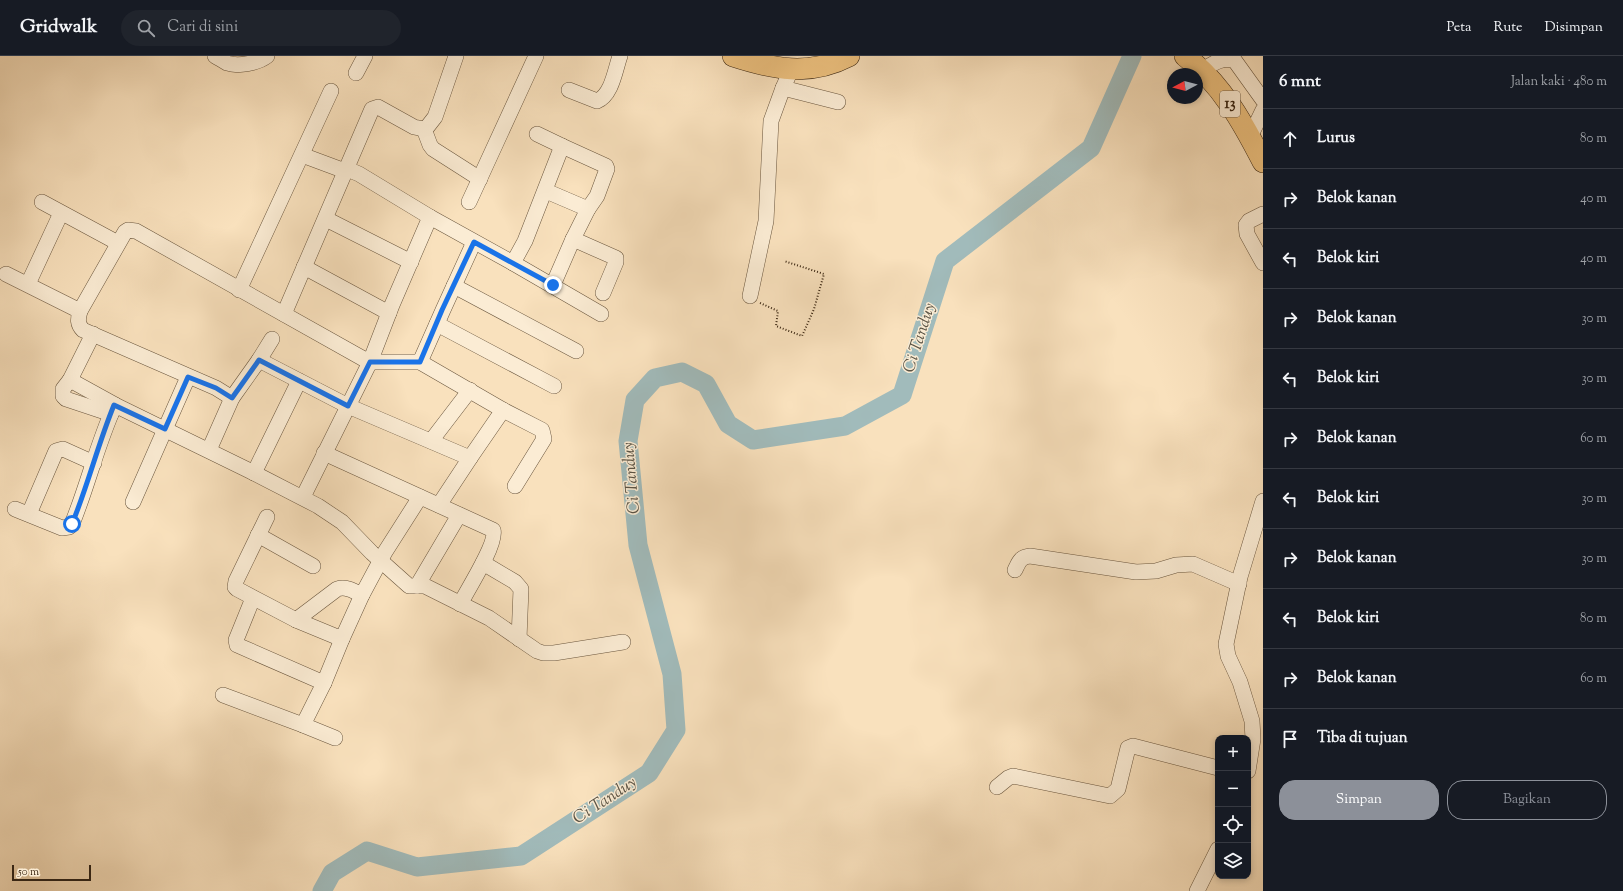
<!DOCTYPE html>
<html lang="id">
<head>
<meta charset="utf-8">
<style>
  :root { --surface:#171b24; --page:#20242c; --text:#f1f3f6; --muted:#9ea1a6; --line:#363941; --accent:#8c9099 }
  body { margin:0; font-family:"Sorts Mill Goudy",serif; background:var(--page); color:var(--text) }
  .controls { position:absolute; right:12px; bottom:12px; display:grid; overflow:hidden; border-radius:8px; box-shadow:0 2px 6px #0003 }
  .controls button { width:36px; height:36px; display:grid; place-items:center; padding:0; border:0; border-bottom:1px solid var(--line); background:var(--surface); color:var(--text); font:20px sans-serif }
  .compass { position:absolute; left:1167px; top:12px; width:36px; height:36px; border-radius:50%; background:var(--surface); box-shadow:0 2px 6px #0003; rotate:263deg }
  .scale { position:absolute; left:12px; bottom:10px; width:79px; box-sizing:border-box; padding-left:4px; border:2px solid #3b2713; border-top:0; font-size:11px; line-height:14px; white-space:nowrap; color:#3b2713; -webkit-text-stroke:3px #fbecd4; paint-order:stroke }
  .stop { position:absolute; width:12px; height:12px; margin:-9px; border:3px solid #1a73e8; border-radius:50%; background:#fff }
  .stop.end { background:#1a73e8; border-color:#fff; box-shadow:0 1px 4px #0008 }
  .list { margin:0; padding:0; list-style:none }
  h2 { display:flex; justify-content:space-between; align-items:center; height:52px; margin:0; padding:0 16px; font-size:17px }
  h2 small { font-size:13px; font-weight:400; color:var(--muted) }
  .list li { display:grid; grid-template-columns:26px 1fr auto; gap:12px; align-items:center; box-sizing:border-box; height:60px; padding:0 16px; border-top:1px solid var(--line) }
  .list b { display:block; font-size:15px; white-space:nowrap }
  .list em { font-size:13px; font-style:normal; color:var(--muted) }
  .actions { display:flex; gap:8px; padding:12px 16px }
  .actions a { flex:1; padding:9px 0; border:1px solid var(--accent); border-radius:16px; text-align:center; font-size:14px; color:var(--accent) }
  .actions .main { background:var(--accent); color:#fff }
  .icon { flex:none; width:22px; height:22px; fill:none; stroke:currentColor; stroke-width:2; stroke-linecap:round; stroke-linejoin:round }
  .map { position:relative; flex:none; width:1263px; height:835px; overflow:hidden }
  header { display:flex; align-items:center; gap:24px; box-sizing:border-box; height:56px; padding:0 20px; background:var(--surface); border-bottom:1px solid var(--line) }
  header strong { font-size:19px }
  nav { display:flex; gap:22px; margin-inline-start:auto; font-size:14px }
  .search { width:280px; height:36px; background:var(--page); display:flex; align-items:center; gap:10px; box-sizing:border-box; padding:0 14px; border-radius:22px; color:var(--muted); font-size:15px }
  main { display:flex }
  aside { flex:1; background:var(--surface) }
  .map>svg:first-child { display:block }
</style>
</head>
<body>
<header>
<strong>Gridwalk</strong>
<div class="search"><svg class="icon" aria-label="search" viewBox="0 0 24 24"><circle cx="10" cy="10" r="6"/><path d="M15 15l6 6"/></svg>Cari di sini</div>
<nav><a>Peta</a><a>Rute</a><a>Disimpan</a></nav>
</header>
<main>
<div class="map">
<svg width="1263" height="835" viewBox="0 0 1263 835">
  <rect width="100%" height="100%" fill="#f9e1bd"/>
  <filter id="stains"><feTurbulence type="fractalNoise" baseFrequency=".005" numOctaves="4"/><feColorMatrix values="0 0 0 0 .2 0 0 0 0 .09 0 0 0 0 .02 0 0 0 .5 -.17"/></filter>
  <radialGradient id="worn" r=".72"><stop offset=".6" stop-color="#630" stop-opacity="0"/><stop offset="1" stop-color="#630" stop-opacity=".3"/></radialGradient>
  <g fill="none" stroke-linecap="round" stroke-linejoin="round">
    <polyline stroke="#a1bbbb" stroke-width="19" points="322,835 332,817 367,795 417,811 521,800 649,717 676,674 672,618 638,489 628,385 635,344 655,322 682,316 706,328 728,368 753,384 845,370 902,339 945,205 1091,92 1132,0"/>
    <g stroke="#6a563e" stroke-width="16">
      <g id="minor">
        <path d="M215,0C219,2 223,5 227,7C238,11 258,7 267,0"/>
        <path d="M1203,14C1212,8 1223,0 1235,5L1263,44"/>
        <polyline points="356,17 365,0"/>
        <polyline points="783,32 838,46"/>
        <path d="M569,34L597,45C612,39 615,14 620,0"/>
        <polyline points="424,73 430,89 433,93 480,123"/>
        <polyline points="537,78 562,90"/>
        <polyline points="1250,81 1263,54"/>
        <polyline points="302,99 345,115 352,115 359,118 430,161 392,249 370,306 303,441"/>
        <polyline points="42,146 118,187"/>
        <polyline points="469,146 536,0"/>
        <polyline points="1263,158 1249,165 1246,169 1247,178 1263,207"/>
        <polyline points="430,161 513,207 525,185 562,90 606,110 607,113 597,140 588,153 546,135"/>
        <polyline points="326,163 411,206"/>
        <polyline points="573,183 616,202 616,206 603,237"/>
        <polyline points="513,207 601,258"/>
        <polyline points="304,211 389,257"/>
        <polyline points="6,218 80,255"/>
        <polyline points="28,228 61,157"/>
        <polyline points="553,229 573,183 588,153"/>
        <polyline points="454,230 576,295"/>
        <polyline points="239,234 331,35"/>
        <polyline points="750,240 766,165 771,65 783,32 791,14"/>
        <polyline points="284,258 372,53 378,51 414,71 424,73 428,70 435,61 456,0"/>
        <polyline points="437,268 554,330"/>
        <polyline points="93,278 70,324 119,351 248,414 318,450 342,466 372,497 409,530 425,530 489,562 537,595 543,597 554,597 623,586"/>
        <polyline points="259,304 272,283"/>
        <polyline points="420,306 443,254 474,186"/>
        <polyline points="70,324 63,333 63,340 66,343 111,358"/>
        <path d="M232,342L216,332L83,274C77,268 78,263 80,255L125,176L128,174L136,175L362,302L370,306H420L503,354L542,374L544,383L515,430"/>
        <polyline points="431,385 470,334"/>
        <polyline points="209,394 232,342 259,304 348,350 470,402 439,449"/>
        <path d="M324,397L493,474C498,486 467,535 460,548"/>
        <polyline points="470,402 503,354"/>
        <polyline points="254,417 299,325"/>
        <polyline points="133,446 188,321"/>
        <path d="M15,453L62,472L69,471L72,468C88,429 97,388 115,349"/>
        <polyline points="29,458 56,395 63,393 94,407"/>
        <polyline points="267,461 236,525 235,531 237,533 296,564 342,583 362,539 385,496 420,441"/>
        <polyline points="258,479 313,510"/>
        <polyline points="483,507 515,526 521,533 519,583"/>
        <path d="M1015,514C1019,506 1020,501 1030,500L1136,516L1156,515L1176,509L1193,508L1239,528"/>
        <polyline points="417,530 459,459"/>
        <polyline points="253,542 236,584 237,589 324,627"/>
        <path d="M296,564L337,533C346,530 354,535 362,539"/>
        <polyline points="223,639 303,669 324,627 342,583"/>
        <polyline points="303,669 335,682"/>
        <polyline points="1248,715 1253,683 1252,665 1240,626 1228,600 1226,588 1240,521 1263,445"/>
        <polyline points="997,731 1008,722 1013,720 1110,740 1118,733 1128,692 1133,690 1218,712"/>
        <polyline points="1197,835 1218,793"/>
      </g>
    </g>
    <g stroke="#3b2713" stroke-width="22">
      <g id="highway">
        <path d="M733,0C773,13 809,21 849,0"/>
        <path d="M1185,0C1221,27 1243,67 1263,106"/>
      </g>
    </g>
    <polyline stroke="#3b2713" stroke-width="2" stroke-dasharray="1 2" stroke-linecap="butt" points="760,247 778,255 776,270 802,280 814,253 824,218 784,205"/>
    <use href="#minor" stroke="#fbecd4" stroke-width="15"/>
    <use href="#highway" stroke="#ecc07e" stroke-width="21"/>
  </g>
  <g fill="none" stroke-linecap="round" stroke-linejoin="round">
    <path stroke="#1a73e8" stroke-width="5" d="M72,468C88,429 98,388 114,349L165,373L188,321L216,332L232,342L259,304L348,350L370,306H420L442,254L474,186L553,229"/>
  </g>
  <g text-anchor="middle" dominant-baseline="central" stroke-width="3" stroke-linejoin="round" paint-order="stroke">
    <rect fill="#fbecd4" stroke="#75624d" stroke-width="1" x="1220" y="35" width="20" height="26" rx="3"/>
    <g font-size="15" font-weight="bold" fill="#3b2713">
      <text x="1230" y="48">13</text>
    </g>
    <g font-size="17" font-style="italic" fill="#5a5345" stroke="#fbecd4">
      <text transform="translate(920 282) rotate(-72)">Ci Tanduy</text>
      <text transform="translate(632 422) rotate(-95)">Ci Tanduy</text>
      <text transform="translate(605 745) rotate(-33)">Ci Tanduy</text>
    </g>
  </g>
  <rect width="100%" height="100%" filter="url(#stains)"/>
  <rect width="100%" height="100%" fill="url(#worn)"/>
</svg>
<div class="controls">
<button>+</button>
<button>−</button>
<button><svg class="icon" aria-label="locate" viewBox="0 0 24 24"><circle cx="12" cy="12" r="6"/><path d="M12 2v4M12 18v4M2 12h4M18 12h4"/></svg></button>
<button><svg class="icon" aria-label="layers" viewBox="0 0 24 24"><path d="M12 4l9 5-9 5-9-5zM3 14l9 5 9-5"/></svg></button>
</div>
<svg class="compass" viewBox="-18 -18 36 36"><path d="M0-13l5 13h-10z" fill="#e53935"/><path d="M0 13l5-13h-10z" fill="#9ea1a6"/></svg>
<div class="scale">50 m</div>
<div class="stop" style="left:72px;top:468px"></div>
<div class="stop end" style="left:553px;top:229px"></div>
</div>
<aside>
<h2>6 mnt<small>Jalan kaki · 480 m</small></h2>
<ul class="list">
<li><svg class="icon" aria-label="ahead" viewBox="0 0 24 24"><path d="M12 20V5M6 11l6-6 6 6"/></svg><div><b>Lurus</b></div><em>80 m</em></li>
<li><svg class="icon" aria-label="right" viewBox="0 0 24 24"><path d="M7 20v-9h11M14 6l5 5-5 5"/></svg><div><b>Belok kanan</b></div><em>40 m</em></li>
<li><svg class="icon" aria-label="left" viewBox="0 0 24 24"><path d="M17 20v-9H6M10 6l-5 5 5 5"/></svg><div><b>Belok kiri</b></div><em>40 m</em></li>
<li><svg class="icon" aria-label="right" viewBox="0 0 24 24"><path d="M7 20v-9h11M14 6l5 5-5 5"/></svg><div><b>Belok kanan</b></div><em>30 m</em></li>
<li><svg class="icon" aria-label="left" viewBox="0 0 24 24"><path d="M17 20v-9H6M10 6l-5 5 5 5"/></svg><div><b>Belok kiri</b></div><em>30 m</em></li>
<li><svg class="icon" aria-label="right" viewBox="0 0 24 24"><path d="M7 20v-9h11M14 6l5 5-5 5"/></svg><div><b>Belok kanan</b></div><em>60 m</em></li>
<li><svg class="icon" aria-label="left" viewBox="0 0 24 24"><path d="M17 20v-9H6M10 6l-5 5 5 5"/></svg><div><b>Belok kiri</b></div><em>30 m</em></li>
<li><svg class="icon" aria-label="right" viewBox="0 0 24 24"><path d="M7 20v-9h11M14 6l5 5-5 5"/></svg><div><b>Belok kanan</b></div><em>30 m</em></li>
<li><svg class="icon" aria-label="left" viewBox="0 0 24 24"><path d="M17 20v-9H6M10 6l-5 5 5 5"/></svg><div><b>Belok kiri</b></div><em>80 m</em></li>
<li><svg class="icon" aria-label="right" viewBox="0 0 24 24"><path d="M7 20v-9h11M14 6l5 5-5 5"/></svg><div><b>Belok kanan</b></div><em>60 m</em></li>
<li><svg class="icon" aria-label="arrive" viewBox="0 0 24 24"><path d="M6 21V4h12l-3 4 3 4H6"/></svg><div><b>Tiba di tujuan</b></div></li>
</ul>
<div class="actions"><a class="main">Simpan</a><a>Bagikan</a></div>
</aside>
</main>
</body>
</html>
